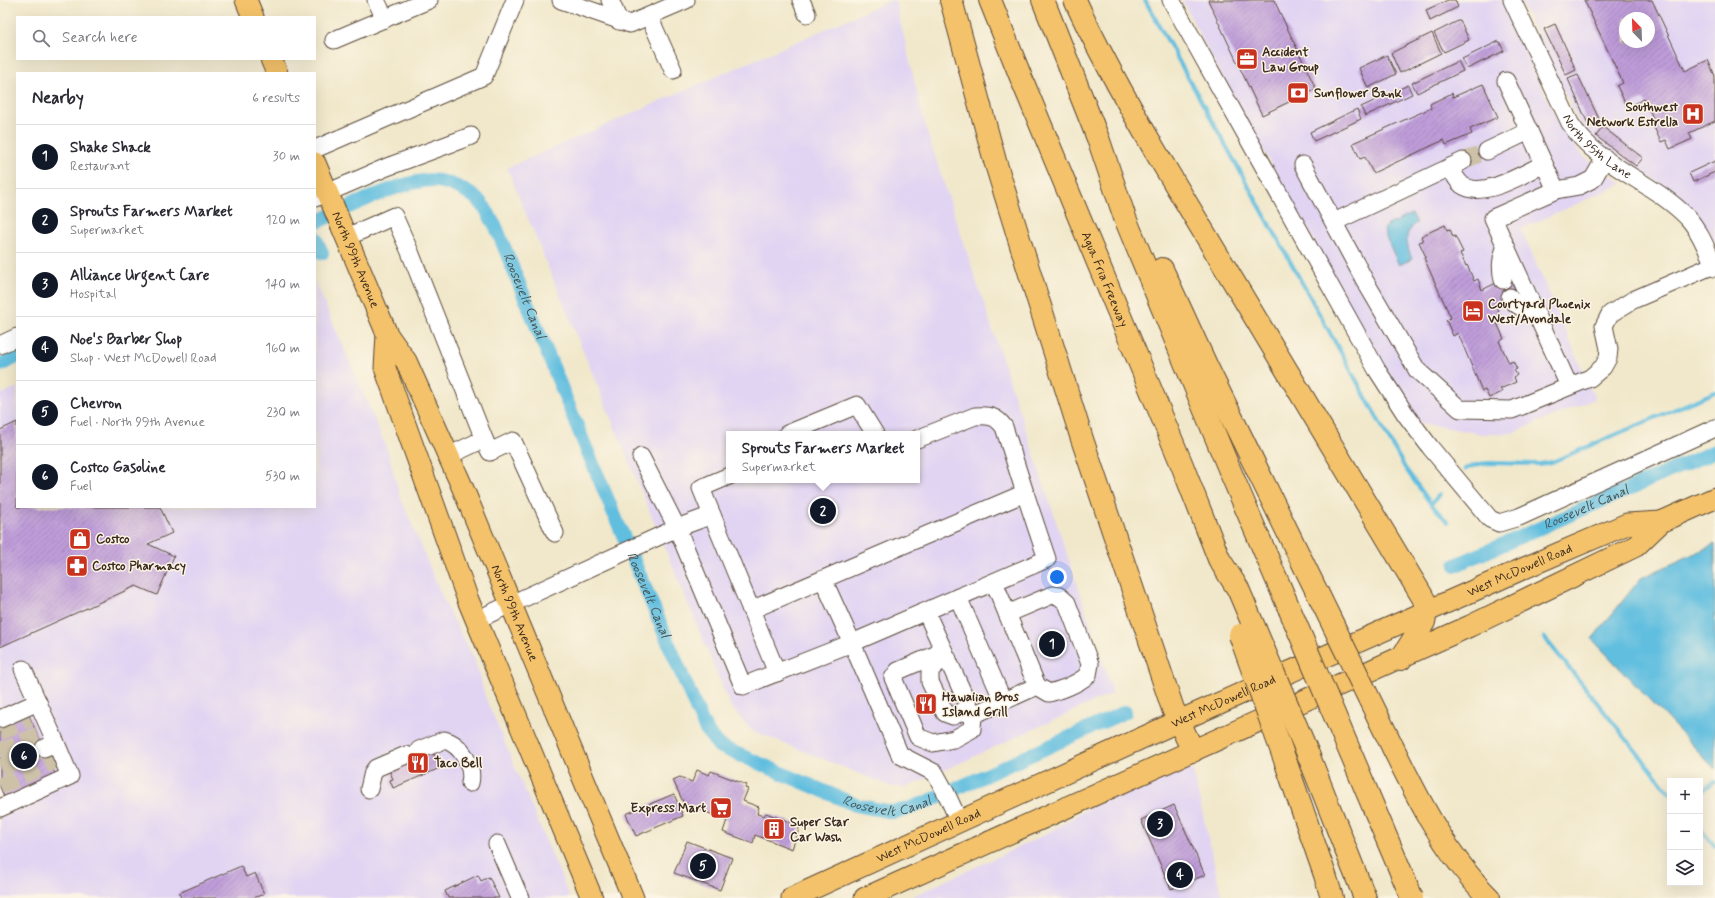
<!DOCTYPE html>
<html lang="en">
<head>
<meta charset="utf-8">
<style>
  :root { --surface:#fff; --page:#f7f7f7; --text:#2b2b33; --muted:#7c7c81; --line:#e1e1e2; --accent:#111827 }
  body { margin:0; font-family:Mynerve,sans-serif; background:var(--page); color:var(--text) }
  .controls { position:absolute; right:12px; bottom:12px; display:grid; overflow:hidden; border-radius:0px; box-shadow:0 4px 16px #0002 }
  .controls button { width:36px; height:36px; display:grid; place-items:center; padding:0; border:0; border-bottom:1px solid var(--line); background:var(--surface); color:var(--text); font:20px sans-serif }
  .compass { position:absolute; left:1619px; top:12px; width:36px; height:36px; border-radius:50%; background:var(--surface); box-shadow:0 4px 16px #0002; rotate:337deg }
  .you { position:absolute; left:1057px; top:577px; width:14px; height:14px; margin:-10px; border:3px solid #fff; border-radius:50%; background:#1a73e8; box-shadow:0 0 0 6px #1a73e833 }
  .badge { display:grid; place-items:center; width:26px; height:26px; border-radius:50%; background:var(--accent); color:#fff; font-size:13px; font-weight:700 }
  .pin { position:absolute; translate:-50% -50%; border:2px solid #fff; box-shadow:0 1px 4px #0006 }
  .popup { position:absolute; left:726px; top:431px; width:194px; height:52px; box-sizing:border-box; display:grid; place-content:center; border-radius:0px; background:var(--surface); filter:drop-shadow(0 1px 3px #0005); font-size:13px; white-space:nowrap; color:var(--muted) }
  .popup b { font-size:15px; color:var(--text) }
  .popup::after { content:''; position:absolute; left:50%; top:100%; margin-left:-8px; border:8px solid transparent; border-top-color:var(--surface) }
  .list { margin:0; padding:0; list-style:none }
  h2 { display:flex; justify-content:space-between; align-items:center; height:52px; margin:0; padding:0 16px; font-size:17px }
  h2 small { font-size:13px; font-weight:400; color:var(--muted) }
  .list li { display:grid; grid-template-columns:26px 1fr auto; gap:12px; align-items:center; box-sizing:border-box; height:64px; padding:0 16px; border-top:1px solid var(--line) }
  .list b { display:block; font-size:15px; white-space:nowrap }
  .list p { margin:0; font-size:13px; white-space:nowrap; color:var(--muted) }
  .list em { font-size:13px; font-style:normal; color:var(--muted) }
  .icon { flex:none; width:22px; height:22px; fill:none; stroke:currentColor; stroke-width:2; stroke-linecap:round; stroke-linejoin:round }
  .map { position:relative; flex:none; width:1715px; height:898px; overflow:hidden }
  .search { position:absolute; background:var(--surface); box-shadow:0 4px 16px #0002; left:16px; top:16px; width:300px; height:44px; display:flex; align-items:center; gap:10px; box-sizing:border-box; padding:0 14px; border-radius:0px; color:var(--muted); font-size:15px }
  .panel { position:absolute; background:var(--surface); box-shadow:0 4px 16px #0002; left:16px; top:72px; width:300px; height:436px; border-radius:0px }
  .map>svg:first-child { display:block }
</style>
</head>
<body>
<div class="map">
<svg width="1715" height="898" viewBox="0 0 1715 898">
  <defs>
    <pattern id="building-hatch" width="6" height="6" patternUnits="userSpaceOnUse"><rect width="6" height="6" fill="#bf9dda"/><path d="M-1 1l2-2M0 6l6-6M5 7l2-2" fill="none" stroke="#9c80b0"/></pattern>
  </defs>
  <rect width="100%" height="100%" fill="#fcf5e5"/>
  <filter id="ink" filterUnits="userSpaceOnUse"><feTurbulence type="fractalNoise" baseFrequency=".025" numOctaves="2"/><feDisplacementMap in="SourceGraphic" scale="8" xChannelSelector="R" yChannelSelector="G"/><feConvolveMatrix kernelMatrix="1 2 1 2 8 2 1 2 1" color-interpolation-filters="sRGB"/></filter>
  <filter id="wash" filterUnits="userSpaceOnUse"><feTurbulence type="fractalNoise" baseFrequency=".012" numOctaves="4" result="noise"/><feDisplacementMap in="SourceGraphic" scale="16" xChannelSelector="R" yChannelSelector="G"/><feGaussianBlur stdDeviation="0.9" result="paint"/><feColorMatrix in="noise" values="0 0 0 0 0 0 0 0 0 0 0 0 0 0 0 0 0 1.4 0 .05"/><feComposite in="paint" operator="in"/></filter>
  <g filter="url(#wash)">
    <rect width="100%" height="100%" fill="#f1e8cb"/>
    <g fill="#e1d4f3" fill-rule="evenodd">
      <path d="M892,0H895L926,129L1113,693L905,788L890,786L751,730L731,707L507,168ZM729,434H917V480H729Z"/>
      <polygon points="1182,0 1502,0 1558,122 1573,145 1587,159 1623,183 1521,229 1595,399 1512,433 1482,434 1420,423 1411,414 1214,62"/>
      <path d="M1520,0H1715V247L1707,229L1695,212L1675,193L1593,141L1581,126ZM1625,18H1649V42H1625Z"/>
      <polygon points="315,281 387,449 400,496 446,606 474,658 485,696 570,898 0,898 0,395 17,387 17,507 315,507"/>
      <polygon points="1189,763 1193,772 1222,898 909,898 1047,834 1094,805"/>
    </g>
    <g fill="#61bedf" stroke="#4e747e">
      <path d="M1412,214L1417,223C1402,230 1407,247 1412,259L1399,265L1385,235L1384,229L1388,225Z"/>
      <polygon points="1715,544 1715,769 1592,639 1641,578"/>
    </g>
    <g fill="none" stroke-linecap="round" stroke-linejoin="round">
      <g stroke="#61bedf" stroke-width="4">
        <polyline points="1145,0 1405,468 1431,504 1448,522"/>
        <polyline points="1465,469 1479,464 1489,463 1539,464 1552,462 1715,392"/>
        <polyline points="1431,504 1440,494"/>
        <polyline points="1544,637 1670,793"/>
        <polyline points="1700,793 1715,781"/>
        <polyline points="1700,829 1715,846"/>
      </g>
      <g stroke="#61bedf" stroke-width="14">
        <path id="s1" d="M315,223C347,208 389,186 423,181C443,177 474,192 485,208C489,214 492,221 496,227L584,443L696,708L706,730L719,746L856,805L866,807L892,812L905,810L927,802L1125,712"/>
        <polyline points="315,237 322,253"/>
        <polyline points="0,365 17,357"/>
        <path id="s2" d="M1456,565L1715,451"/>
      </g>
    </g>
    <g id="blocks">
      <g fill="url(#building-hatch)" fill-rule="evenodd">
        <polygon points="1208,0 1274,0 1316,89 1262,115"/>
        <polygon points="1448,0 1455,0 1458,7 1430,21 1426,10"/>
        <path d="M1584,0H1652L1685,71L1708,60L1715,76V121L1689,133L1692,139L1670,149L1666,140L1661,142L1652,123L1655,122L1644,99L1627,107L1617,86L1623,83ZM1625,18H1649V42H1625Z"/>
        <polygon points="1460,20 1469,40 1444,52 1434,33"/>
        <polygon points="1555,24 1576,70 1566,75 1544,29"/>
        <polygon points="1432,33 1441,53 1400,73 1391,53"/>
        <polygon points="1499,41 1504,51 1467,69 1462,59"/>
        <polygon points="1387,55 1396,74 1368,88 1359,68"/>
        <polygon points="1458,61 1463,71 1417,93 1412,83"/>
        <polygon points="1578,75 1600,121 1589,126 1568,79"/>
        <polygon points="1483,84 1498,117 1470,129 1472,134 1446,145 1444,140 1373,173 1365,157 1360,159 1353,143 1431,108 1430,104 1452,93 1453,97"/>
        <polygon points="1408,85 1412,94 1365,116 1361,107"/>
        <polygon points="1357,109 1361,119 1314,141 1310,132"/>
        <polygon points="1603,127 1643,158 1636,166 1596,136"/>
        <polygon points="1715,161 1715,172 1693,182 1689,173"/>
        <polygon points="1445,225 1447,230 1450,229 1453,237 1455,236 1463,252 1460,253 1466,266 1467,265 1474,281 1478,279 1482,290 1510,276 1517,294 1496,305 1501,318 1500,322 1497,323 1504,339 1499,341 1509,363 1513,361 1517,369 1514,370 1517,375 1514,377 1516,382 1500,389 1502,392 1489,398 1485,390 1482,391 1458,333 1453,336 1446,320 1451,318 1424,258 1426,257 1419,242 1423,241 1421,236"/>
        <polygon points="17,422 17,507 160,507 172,533 148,544 174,556 157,595 136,586 0,647 0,430"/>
        <polygon points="26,709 57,778 6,801 0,787 0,721"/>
        <polygon points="416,745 431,748 440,768 393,788 390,780 393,779 388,768 404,750"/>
        <polygon points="697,770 709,775 711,771 747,785 745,788 748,789 743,801 759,807 757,814 764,816 766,813 800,826 792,849 755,835 753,843 723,832 727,820 684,804 673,780 680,777 692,782"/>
        <polygon points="674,794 683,816 636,836 626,814"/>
        <polygon points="1174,805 1205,875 1171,889 1141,820"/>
        <polygon points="687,841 732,858 720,890 674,873"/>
        <polygon points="241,866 246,877 255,873 264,894 253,898 181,898 179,893"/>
        <polygon points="478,875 481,881 489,877 499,898 448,898 445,891"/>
      </g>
    </g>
  </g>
  <g filter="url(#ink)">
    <use href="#blocks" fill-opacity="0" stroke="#564638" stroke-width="1"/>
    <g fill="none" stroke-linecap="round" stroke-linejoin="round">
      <g stroke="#cdc2a8" stroke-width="17" stroke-dasharray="17 8" stroke-linecap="butt">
        <polyline points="1463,161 1487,151"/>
        <polyline points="0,732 30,718"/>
        <polyline points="0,752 38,735"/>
        <polyline points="0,768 44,748"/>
        <polyline points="0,786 54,761"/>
      </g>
      <g stroke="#564638" stroke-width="19">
        <g id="minor">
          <polyline points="376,0 385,19"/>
          <polyline points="561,0 630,24 686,0"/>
          <polyline points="610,0 619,21"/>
          <polyline points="801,0 807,14"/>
          <polyline points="1171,0 1377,370 1406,415 1430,447 1490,519 1499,523 1519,517 1715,428"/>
          <path id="s3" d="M1512,0L1570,123C1597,166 1652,181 1687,217C1700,231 1707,250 1715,268"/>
          <polyline points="649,16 673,70"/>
          <polyline points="334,40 429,0"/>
          <polyline points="1506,81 1556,190"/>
          <polyline points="315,149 484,76 515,0"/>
          <polyline points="1487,151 1529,131"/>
          <polyline points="1303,165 1365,281 1417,370 1460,409 1512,410 1590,378 1603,367 1608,358 1609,349 1604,326 1610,314 1633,300 1714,265"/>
          <path d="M1450,167C1453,173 1457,181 1462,185C1482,200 1525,173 1544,164"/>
          <polyline points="315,198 387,167 471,136"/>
          <polyline points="1334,222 1463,161"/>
          <polyline points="347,237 394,216 410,252 484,439"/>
          <path d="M1503,280C1500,267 1501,258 1506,246"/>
          <path d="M1510,297C1516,307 1525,309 1535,311"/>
          <polyline points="0,345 17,337"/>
          <polyline points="1569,386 1493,218 1556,190 1579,186 1593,179 1605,158"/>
          <polyline points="787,434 857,405 875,434"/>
          <path d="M917,439L975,416C989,415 996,416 1004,427L1025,493"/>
          <polyline points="448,456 484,439 490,452 513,441 555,533"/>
          <polyline points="641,457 677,528 712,515 777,673"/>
          <polyline points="712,515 701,488 729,476"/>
          <path d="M994,582L1037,686L1049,693C1063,689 1076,685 1088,675L1090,664L1067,603L1059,596L1052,595L1007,614"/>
          <polyline points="958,597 1003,701"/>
          <polyline points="751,610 1025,493 1047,559 852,643 823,579"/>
          <polyline points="926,612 973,715 1037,686"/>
          <polyline points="476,620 677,528 743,686 852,643 900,755 935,773 946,793 959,821"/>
          <polyline points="944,651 898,671 893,678 918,737 933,743 954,739 972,729 973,715"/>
          <polyline points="948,659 938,663 930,670 930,682 945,713 953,716 970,708"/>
          <polyline points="23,669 56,743 44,748"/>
          <polyline points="0,719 38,702"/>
          <path d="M419,750L444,740C461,744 474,766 470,783"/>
          <polyline points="369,789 373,772 376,768 406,755"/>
          <polyline points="0,808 70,776 56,743"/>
          <polyline points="497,844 520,898"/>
        </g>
      </g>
      <g stroke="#564638" stroke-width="23">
        <g id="major">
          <polyline points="246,0 253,17"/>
          <polyline points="271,59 277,73"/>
          <path id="s4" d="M315,163L387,334L406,361L461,484L633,898"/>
          <polyline points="387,334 385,368 468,600 592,898"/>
          <path id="s5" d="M792,898L1179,721L1529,566L1627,524L1661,522"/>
          <polyline points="865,898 1470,626 1636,546 1661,522 1715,498"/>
        </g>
      </g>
      <g stroke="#564638" stroke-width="24">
        <g id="highway">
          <polyline points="951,0 995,161 1028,268 1082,439 1173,709 1193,751"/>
          <path id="s6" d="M990,0L1022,80L1182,465L1219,559L1238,589L1255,629"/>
          <polyline points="1043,0 1099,141 1125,218 1230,471 1289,608"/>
          <path d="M1075,0C1099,53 1128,104 1157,154L1422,596L1427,606L1424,622L1401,659"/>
          <polyline points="1162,269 1207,367 1317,592"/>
          <path d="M1381,723C1411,785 1440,848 1489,898"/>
          <polyline points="1308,754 1365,898"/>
          <polyline points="1286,763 1325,875 1332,898"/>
        </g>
      </g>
      <use href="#minor" stroke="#fff" stroke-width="17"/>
      <use href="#major" stroke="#f4c26a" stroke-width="21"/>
      <use href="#highway" stroke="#f4c26a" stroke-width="22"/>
      <g stroke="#564638" stroke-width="24" stroke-linecap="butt">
        <g id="highway-bridge">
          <polyline points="1317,592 1381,723"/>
          <polyline points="1289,608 1412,898"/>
          <polyline points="1255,629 1308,754"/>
          <polyline points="1240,635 1286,763"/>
        </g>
      </g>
      <use href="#highway-bridge" stroke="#f4c26a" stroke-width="22"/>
    </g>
  </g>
  <defs>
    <g id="office-square" transform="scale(1.15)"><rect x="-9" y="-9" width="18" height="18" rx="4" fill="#c8321e" stroke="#fcf5e5"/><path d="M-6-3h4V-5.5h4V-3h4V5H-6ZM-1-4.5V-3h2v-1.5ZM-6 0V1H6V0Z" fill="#fff"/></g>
    <g id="bank-square" transform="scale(1.15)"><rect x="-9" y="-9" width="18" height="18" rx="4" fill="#c8321e" stroke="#fcf5e5"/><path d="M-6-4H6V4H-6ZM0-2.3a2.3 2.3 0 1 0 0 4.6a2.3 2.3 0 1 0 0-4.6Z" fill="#fff"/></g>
    <g id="hospital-square" transform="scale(1.15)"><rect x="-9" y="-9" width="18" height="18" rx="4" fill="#c8321e" stroke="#fcf5e5"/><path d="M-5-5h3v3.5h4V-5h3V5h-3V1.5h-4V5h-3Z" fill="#fff"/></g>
    <g id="hotel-square" transform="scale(1.15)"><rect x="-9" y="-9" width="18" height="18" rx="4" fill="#c8321e" stroke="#fcf5e5"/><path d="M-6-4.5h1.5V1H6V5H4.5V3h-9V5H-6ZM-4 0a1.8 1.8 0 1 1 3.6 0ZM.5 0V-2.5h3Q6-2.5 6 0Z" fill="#fff"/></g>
    <g id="shop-square" transform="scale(1.15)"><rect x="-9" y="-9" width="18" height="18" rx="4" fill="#c8321e" stroke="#fcf5e5"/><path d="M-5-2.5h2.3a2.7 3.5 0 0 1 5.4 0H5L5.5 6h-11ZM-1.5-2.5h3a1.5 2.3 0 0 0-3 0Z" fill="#fff"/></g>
    <g id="pharmacy-square" transform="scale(1.15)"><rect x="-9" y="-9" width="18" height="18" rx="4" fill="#c8321e" stroke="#fcf5e5"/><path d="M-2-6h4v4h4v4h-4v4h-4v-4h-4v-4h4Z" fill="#fff"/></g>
    <g id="restaurant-square" transform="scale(1.15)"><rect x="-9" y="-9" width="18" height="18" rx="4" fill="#c8321e" stroke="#fcf5e5"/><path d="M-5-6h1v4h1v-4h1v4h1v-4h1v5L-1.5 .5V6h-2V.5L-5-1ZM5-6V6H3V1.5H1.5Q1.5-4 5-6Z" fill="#fff"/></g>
    <g id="supermarket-square" transform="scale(1.15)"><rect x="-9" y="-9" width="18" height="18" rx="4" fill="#c8321e" stroke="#fcf5e5"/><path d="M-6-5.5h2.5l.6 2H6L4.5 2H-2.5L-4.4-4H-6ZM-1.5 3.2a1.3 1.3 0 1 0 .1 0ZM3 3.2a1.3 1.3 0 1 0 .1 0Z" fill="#fff"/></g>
    <g id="building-square" transform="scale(1.15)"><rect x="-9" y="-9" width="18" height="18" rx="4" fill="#c8321e" stroke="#fcf5e5"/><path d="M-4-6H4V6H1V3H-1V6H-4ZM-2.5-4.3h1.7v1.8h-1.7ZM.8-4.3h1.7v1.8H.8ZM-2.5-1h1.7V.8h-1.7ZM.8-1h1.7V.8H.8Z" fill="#fff"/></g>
  </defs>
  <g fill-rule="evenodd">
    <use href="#office-square" x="1247" y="59"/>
    <use href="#bank-square" x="1298" y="93"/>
    <use href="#hospital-square" x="1693" y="114"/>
    <use href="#hotel-square" x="1473" y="311"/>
    <use href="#shop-square" x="80" y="539"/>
    <use href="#pharmacy-square" x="77" y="566"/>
    <use href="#restaurant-square" x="926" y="704"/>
    <use href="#restaurant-square" x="418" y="763"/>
    <use href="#supermarket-square" x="721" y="808"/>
    <use href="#building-square" x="774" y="829"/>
  </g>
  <g text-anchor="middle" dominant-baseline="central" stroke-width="3" stroke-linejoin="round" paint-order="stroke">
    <g font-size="13" font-weight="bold" fill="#3b2a1e" stroke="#fcf5e5" text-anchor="start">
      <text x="1262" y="52">Accident<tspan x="1262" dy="15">Law Group</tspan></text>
      <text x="1314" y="93">Sunflower Bank</text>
      <text x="1678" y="107" text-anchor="end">Southwest<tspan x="1678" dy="15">Network Estrella</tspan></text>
      <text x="1488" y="304">Courtyard Phoenix<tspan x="1488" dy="15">West/Avondale</tspan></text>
      <text x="96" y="539">Costco</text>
      <text x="92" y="566">Costco Pharmacy</text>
      <text x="942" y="697">Hawaiian Bros<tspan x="942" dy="15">Island Grill</tspan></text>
      <text x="434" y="763">Taco Bell</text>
      <text x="706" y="808" text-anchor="end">Express Mart</text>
      <text x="790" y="822">Super Star<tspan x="790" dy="15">Car Wash</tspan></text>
    </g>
    <g font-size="13" fill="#3b2a1e" stroke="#fcf5e5">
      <text stroke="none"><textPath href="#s3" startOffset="172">North 95th Lane</textPath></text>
      <text stroke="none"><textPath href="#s4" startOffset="105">North 99th Avenue</textPath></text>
      <text stroke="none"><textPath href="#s6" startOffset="302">Agua Fria Freeway</textPath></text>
      <text stroke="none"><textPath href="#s5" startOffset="798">West McDowell Road</textPath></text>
      <text stroke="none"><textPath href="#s4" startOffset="493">North 99th Avenue</textPath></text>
      <text stroke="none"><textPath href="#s5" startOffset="474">West McDowell Road</textPath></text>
      <text stroke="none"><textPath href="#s5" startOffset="150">West McDowell Road</textPath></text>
    </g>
    <g font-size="14" font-style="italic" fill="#465658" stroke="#fcf5e5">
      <text stroke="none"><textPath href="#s1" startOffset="283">Roosevelt Canal</textPath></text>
      <text stroke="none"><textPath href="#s2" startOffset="142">Roosevelt Canal</textPath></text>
      <text stroke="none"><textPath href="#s1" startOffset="607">Roosevelt Canal</textPath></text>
      <text stroke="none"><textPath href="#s1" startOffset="955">Roosevelt Canal</textPath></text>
    </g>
  </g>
</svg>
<div class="controls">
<button>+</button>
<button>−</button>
<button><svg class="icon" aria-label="layers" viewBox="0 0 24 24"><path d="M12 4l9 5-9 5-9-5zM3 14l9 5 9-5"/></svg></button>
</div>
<svg class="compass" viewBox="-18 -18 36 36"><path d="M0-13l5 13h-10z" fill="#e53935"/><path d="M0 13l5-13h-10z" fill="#7c7c81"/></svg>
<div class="you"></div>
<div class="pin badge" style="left:1052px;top:644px">1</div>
<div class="pin badge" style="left:823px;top:511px">2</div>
<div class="popup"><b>Sprouts Farmers Market</b>Supermarket</div>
<div class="pin badge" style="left:1160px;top:824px">3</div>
<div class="pin badge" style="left:1180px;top:875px">4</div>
<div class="pin badge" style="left:703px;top:866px">5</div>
<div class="pin badge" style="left:24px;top:756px">6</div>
<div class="search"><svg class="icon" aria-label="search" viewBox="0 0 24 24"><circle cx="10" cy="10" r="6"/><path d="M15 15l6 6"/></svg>Search here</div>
<section class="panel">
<h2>Nearby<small>6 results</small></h2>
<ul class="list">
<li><span class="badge">1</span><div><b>Shake Shack</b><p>Restaurant</p></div><em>30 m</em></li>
<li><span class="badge">2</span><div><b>Sprouts Farmers Market</b><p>Supermarket</p></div><em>120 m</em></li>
<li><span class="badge">3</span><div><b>Alliance Urgent Care</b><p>Hospital</p></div><em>140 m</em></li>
<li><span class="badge">4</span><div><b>Noe's Barber Shop</b><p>Shop · West McDowell Road</p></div><em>160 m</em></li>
<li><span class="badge">5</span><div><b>Chevron</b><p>Fuel · North 99th Avenue</p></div><em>230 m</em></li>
<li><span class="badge">6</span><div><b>Costco Gasoline</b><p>Fuel</p></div><em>530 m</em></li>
</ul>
</section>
</div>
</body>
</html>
